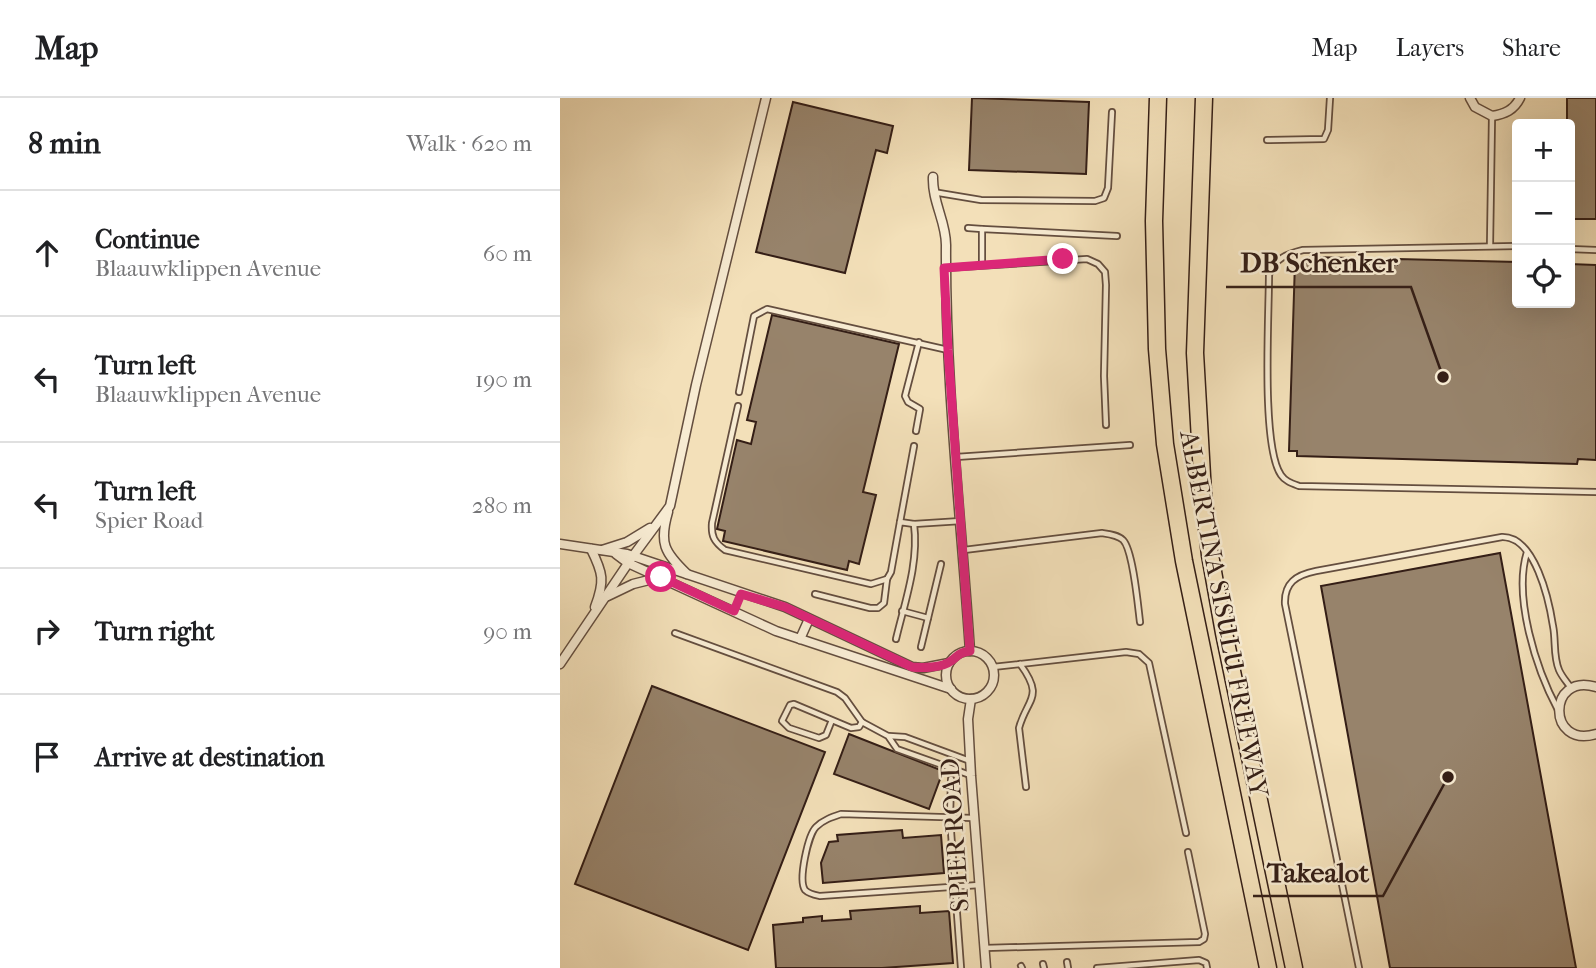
<!DOCTYPE html>
<html lang="en">
<head>
<meta charset="utf-8">
<style>
  :root { --surface:#fff; --page:#f6f6f6; --text:#202124; --muted:#757577; --line:#e0e0e0 }
  body { margin:0; font-family:"IM FELL French Canon",serif; background:var(--page); color:var(--text) }
  .controls { position:absolute; right:21px; top:21px; display:grid; overflow:hidden; border-radius:7px; box-shadow:0 7px 28px #0002 }
  .controls button { width:63px; height:63px; display:grid; place-items:center; padding:0; border:0; border-bottom:2px solid var(--line); background:var(--surface); color:var(--text); font:35px sans-serif }
  .stop { position:absolute; width:21px; height:21px; margin:-16px; border:5px solid #db2777; border-radius:50%; background:#fff }
  .stop.end { background:#db2777; border-color:#fff; box-shadow:0 2px 7px #0008 }
  .list { margin:0; padding:0; list-style:none }
  h2 { display:flex; justify-content:space-between; align-items:center; height:91px; margin:0; padding:0 28px; font-size:30px }
  h2 small { font-size:23px; font-weight:400; color:var(--muted) }
  .list li { display:grid; grid-template-columns:46px 1fr auto; gap:21px; align-items:center; box-sizing:border-box; height:126px; padding:0 28px; border-top:2px solid var(--line) }
  .list b { display:block; font-size:26px; white-space:nowrap }
  .list p { margin:0; font-size:23px; white-space:nowrap; color:var(--muted) }
  .list em { font-size:23px; font-style:normal; color:var(--muted) }
  .icon { flex:none; width:38px; height:38px; fill:none; stroke:currentColor; stroke-width:2; stroke-linecap:round; stroke-linejoin:round }
  .map { position:relative; flex:none; width:1036px; height:870px; overflow:hidden }
  header { display:flex; align-items:center; gap:42px; box-sizing:border-box; height:98px; padding:0 35px; background:var(--surface); border-bottom:2px solid var(--line) }
  header strong { font-size:33px }
  nav { display:flex; gap:38px; margin-inline-start:auto; font-size:24px }
  main { display:flex }
  aside { flex:1; background:var(--surface) }
  .map>svg:first-child { display:block }
</style>
</head>
<body>
<header>
<strong>Map</strong>
<nav><a>Map</a><a>Layers</a><a>Share</a></nav>
</header>
<main>
<aside>
<h2>8 min<small>Walk · 620 m</small></h2>
<ul class="list">
<li><svg class="icon" aria-label="ahead" viewBox="0 0 24 24"><path d="M12 20V5M6 11l6-6 6 6"/></svg><div><b>Continue</b><p>Blaauwklippen Avenue</p></div><em>60 m</em></li>
<li><svg class="icon" aria-label="left" viewBox="0 0 24 24"><path d="M17 20v-9H6M10 6l-5 5 5 5"/></svg><div><b>Turn left</b><p>Blaauwklippen Avenue</p></div><em>190 m</em></li>
<li><svg class="icon" aria-label="left" viewBox="0 0 24 24"><path d="M17 20v-9H6M10 6l-5 5 5 5"/></svg><div><b>Turn left</b><p>Spier Road</p></div><em>280 m</em></li>
<li><svg class="icon" aria-label="right" viewBox="0 0 24 24"><path d="M7 20v-9h11M14 6l5 5-5 5"/></svg><div><b>Turn right</b></div><em>90 m</em></li>
<li><svg class="icon" aria-label="arrive" viewBox="0 0 24 24"><path d="M6 21V4h12l-3 4 3 4H6"/></svg><div><b>Arrive at destination</b></div></li>
</ul>
</aside>
<div class="map">
<svg width="1036" height="870" viewBox="0 0 1036 870">
  <rect width="100%" height="100%" fill="#f3e0b9"/>
  <filter id="stains"><feTurbulence type="fractalNoise" baseFrequency=".00286" numOctaves="4"/><feColorMatrix values="0 0 0 0 .2 0 0 0 0 .09 0 0 0 0 .02 0 0 0 .5 -.17"/></filter>
  <radialGradient id="worn" r=".72"><stop offset=".6" stop-color="#630" stop-opacity="0"/><stop offset="1" stop-color="#630" stop-opacity=".3"/></radialGradient>
  <g fill="#97836b" stroke="#341e16" stroke-width="2">
    <polygon points="412,0 529,4 526,76 409,72"/>
    <polygon points="1007,0 1036,0 1036,121 1010,121 1010,26 1007,26"/>
    <polygon points="233,4 333,28 327,55 316,52 285,175 196,154"/>
    <polygon points="750,159 791,160 791,166 837,167 838,161 957,164 957,205 1010,205 1010,166 1036,167 1036,362 1018,361 1017,366 737,358 737,353 729,353 735,164 750,165"/>
    <polygon points="212,217 339,246 303,394 316,397 299,466 289,463 287,472 163,443 165,433 157,431 177,342 191,346 196,324 187,322"/>
    <polygon points="940,455 1016,870 830,870 761,488"/>
    <polygon points="92,588 265,654 188,852 15,786"/>
    <polygon points="289,636 383,673 369,711 274,676"/>
    <polygon points="342,732 343,740 381,737 384,775 263,785 261,765 269,744 278,743 277,737"/>
    <polygon points="360,808 360,815 389,813 393,865 322,870 216,870 213,827 243,824 243,820 262,818 262,823 291,821 290,813"/>
  </g>
  <g fill="none" stroke-linecap="round" stroke-linejoin="round">
    <g stroke="#644e3f" stroke-width="8">
      <g id="service">
        <polyline points="707,42 764,41 768,32 770,0"/>
        <polyline points="373,94 421,102 535,103 544,100 548,90 552,14"/>
        <polyline points="408,130 422,131"/>
        <polyline points="930,147 932,19"/>
        <path d="M957,148L743,152C727,156 715,160 709,177C709,217 701,348 721,377C725,383 731,385 739,388L1036,394"/>
        <polyline points="1010,151 1036,152"/>
        <polyline points="422,167 422,131 557,138"/>
        <polyline points="385,170 527,161 538,166 545,174 546,187 544,278 546,327"/>
        <polyline points="179,294 194,218 207,211 388,252"/>
        <path d="M178,308L152,425C151,438 154,444 165,452L311,486L327,481L331,474L340,424L354,426L401,423"/>
        <polyline points="356,333 360,311 348,304 345,298 359,244"/>
        <polyline points="396,359 570,347"/>
        <polyline points="340,424 354,348"/>
        <path d="M404,452L542,435C549,436 558,437 563,442C573,452 578,508 580,524"/>
        <path d="M967,454C953,499 976,571 998,612"/>
        <polyline points="255,496 310,510 318,510 324,505 327,481"/>
        <polyline points="342,513 368,520 361,549"/>
        <polyline points="368,520 381,466"/>
        <polyline points="115,535 277,594 285,600 302,624 328,638 337,651 410,677"/>
        <path d="M336,541C345,503 359,465 354,426"/>
        <path d="M460,566C485,600 467,600 459,630L466,689"/>
        <polyline points="433,569 566,554 579,556 589,565 626,735"/>
        <polyline points="272,622 266,637 259,640 229,630 222,623 230,607 234,606 291,630 299,629 302,624"/>
        <polyline points="329,638 345,639 410,663"/>
        <polyline points="391,681 390,720 401,870"/>
        <path d="M413,720L281,716C272,719 263,722 256,729C248,737 238,782 245,792C249,796 255,797 260,798L419,787"/>
        <polyline points="425,850 639,844 644,841 645,836 628,754"/>
        <polyline points="507,864 508,870"/>
        <polyline points="483,866 484,870"/>
        <polyline points="461,868 462,870"/>
        <polyline points="537,870 639,862 646,865 647,870"/>
        <path d="M799,870L725,506C724,485 736,477 756,473L942,439C975,438 989,502 993,528C996,542 993,558 999,572C1002,579 1007,584 1011,590"/>
      </g>
    </g>
    <g stroke="#644e3f" stroke-width="11">
      <g id="minor">
        <path d="M910,0L915,9L932,18C945,16 954,12 960,0"/>
        <path d="M373,79C372,104 386,123 386,147C385,282 401,418 410,553"/>
        <path d="M108,414C99,445 104,454 127,476"/>
        <polyline points="0,446 67,456 225,509 352,569 363,570 389,565"/>
        <path d="M31,451C43,475 45,483 35,509"/>
        <polyline points="42,452 67,444 90,430"/>
        <polyline points="56,456 68,465 216,533 391,591"/>
        <polyline points="48,498 73,486 101,479"/>
        <polyline points="240,541 249,521"/>
        <circle cx="410" cy="577" r="24"/>
        <polyline points="0,566 73,458 110,408 136,287 206,0"/>
        <path d="M1036,589C987,574 987,651 1036,636"/>
        <polyline points="411,601 408,621 411,678 426,870"/>
      </g>
    </g>
    <g stroke="#341e16" stroke-width="19">
      <g id="motorway">
        <polyline points="598,0 594,123 597,251 605,346 624,463 708,870"/>
        <polyline points="644,0 635,255 643,395 650,457 664,535 734,870"/>
      </g>
    </g>
    <use href="#service" stroke="#f7ebd2" stroke-width="4.5"/>
    <use href="#minor" stroke="#f7ebd2" stroke-width="8"/>
    <use href="#motorway" stroke="#f3e0b9" stroke-width="16"/>
  </g>
  <g fill="none" stroke-linecap="round" stroke-linejoin="round">
    <path stroke="#db2777" stroke-width="9" d="M101,479L174,513L181,496L225,509L352,569C362,570 382,570 391,563C398,558 400,554 410,553L388,252L384,170L503,161"/>
  </g>
  <g text-anchor="middle" dominant-baseline="central" stroke-width="5" stroke-linejoin="round" paint-order="stroke">
    <g font-size="26" fill="#341e16" stroke="#f7ebd2">
      <text transform="translate(664 516) rotate(79)">ALBERTINA SISULU FREEWAY</text>
      <text transform="translate(395 737) rotate(-94)">SPIER ROAD</text>
    </g>
  </g>
  <path fill="none" stroke="#341e16" stroke-width="2.5" d="M883 279L851 189H666M888 679L823 798H693"/>
  <g fill="#341e16" stroke="#f7ebd2" stroke-width="2.5">
    <circle cx="883" cy="279" r="7"/>
    <circle cx="888" cy="679" r="7"/>
  </g>
  <g font-size="28" text-anchor="middle" font-weight="bold" fill="#341e16" stroke="#f7ebd2" stroke-width="5" stroke-linejoin="round" paint-order="stroke">
    <text x="759" y="174">DB Schenker</text>
    <text x="758" y="784">Takealot</text>
  </g>
  <rect width="100%" height="100%" filter="url(#stains)"/>
  <rect width="100%" height="100%" fill="url(#worn)"/>
</svg>
<div class="controls">
<button>+</button>
<button>−</button>
<button><svg class="icon" aria-label="locate" viewBox="0 0 24 24"><circle cx="12" cy="12" r="6"/><path d="M12 2v4M12 18v4M2 12h4M18 12h4"/></svg></button>
</div>
<div class="stop" style="left:101px;top:479px"></div>
<div class="stop end" style="left:503px;top:161px"></div>
</div>
</main>
</body>
</html>
